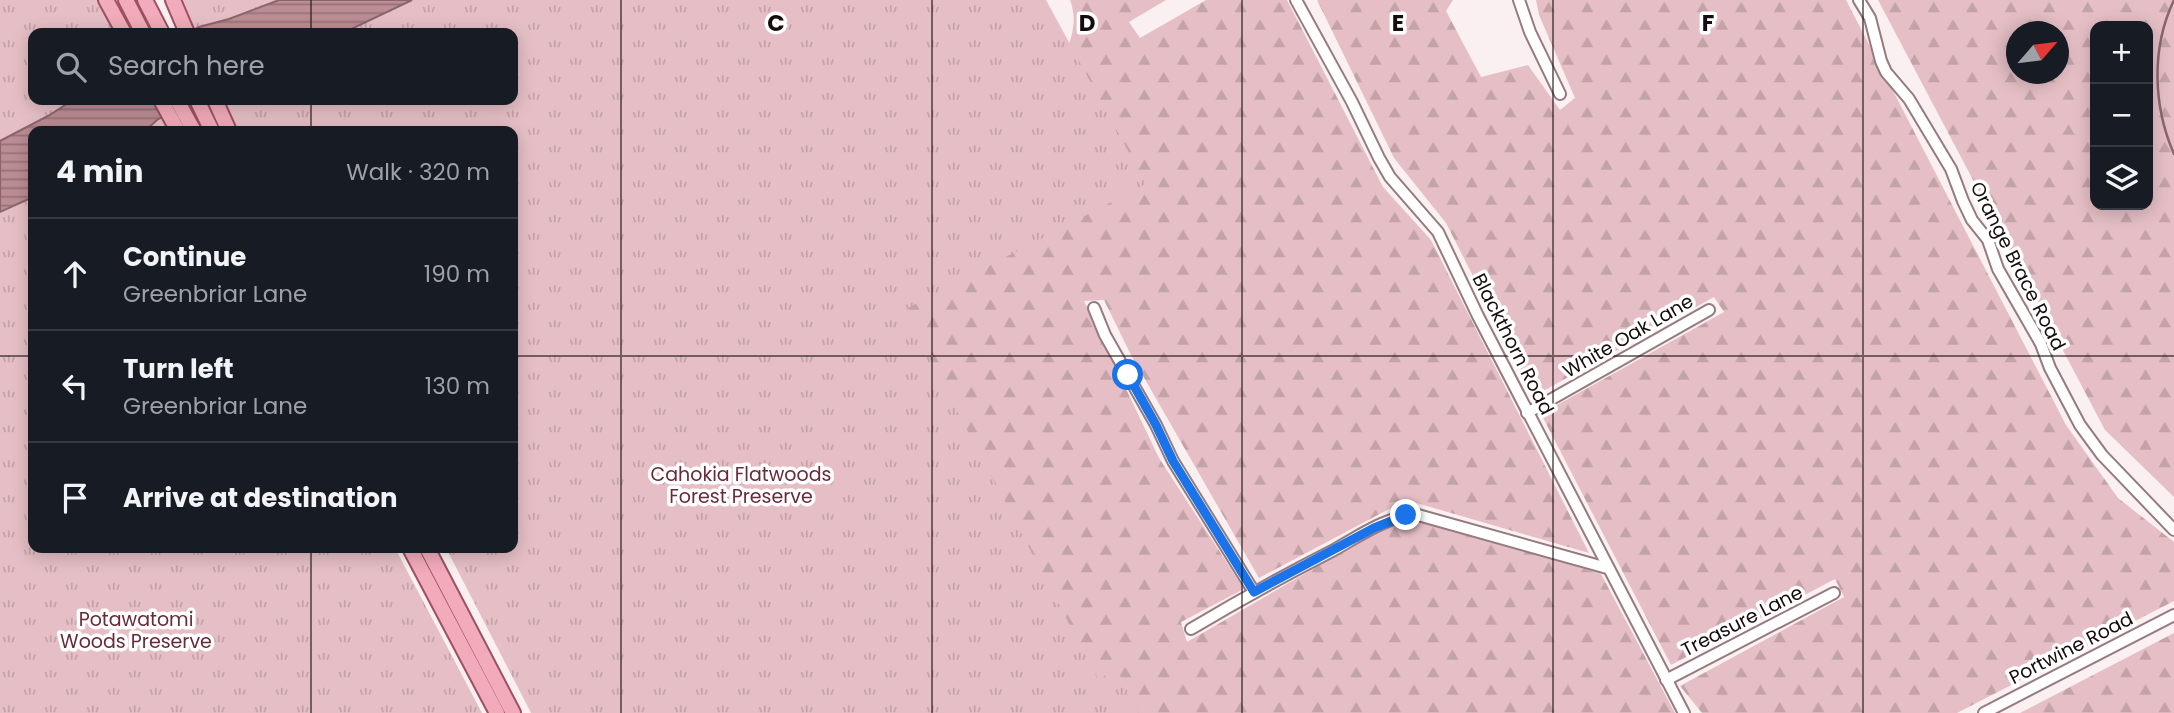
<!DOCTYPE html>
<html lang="en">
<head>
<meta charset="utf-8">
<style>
  :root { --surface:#171b24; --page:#20242c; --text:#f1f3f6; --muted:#9ea1a6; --line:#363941 }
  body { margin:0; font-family:Poppins,sans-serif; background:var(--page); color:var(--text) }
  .controls { position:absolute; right:21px; top:21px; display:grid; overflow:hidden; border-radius:14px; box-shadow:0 4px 18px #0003 }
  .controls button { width:63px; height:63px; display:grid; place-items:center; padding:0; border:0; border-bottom:2px solid var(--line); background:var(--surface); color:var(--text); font:35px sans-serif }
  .compass { position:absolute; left:2006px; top:21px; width:63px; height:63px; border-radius:50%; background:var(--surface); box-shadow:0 4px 18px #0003; rotate:62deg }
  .stop { position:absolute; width:21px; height:21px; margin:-16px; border:5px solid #1a73e8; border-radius:50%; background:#fff }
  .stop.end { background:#1a73e8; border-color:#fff; box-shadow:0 2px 7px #0008 }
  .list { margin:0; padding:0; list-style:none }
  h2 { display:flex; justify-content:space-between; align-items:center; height:91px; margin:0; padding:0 28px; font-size:30px }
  h2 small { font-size:23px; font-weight:400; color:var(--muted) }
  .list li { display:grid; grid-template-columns:46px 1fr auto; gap:21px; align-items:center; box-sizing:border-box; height:112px; padding:0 28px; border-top:2px solid var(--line) }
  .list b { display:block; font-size:26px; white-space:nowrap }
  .list p { margin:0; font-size:23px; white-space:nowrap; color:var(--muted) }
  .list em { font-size:23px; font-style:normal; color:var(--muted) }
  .icon { flex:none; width:38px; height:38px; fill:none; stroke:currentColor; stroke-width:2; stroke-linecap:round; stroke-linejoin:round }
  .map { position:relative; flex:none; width:2174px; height:713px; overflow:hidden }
  .search { position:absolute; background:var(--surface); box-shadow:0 4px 18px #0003; left:28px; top:28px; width:490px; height:77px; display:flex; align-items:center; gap:18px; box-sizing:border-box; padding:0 24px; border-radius:14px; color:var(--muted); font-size:26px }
  .panel { position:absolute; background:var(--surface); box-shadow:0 4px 18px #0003; left:28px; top:126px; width:490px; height:427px; border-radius:14px }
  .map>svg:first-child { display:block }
</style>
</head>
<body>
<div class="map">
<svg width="2174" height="713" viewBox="0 0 2174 713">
  <defs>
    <pattern id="forest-firs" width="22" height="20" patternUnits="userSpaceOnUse" patternTransform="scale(1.75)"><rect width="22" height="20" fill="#e5bfc5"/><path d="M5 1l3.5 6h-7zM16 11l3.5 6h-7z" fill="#c4a3a8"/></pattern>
    <pattern id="park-tufts" width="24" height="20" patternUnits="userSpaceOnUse" patternTransform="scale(1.75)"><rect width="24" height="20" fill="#e5bfc5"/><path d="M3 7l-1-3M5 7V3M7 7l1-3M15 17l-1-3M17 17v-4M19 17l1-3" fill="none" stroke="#c4a3a8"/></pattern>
    <pattern id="water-rules" width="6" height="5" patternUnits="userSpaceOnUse" patternTransform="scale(1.75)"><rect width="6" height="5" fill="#bc8d95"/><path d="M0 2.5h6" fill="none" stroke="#987278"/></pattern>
  </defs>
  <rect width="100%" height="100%" fill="#fbf0f1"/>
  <g fill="url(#forest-firs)" fill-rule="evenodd">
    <path d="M412,0L1062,62C1070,42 1079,23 1070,0H1166L1129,22L1140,38L1206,0H1287L1383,187L1431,240L1589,553L1406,500L1259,578L1131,355L1104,300L1084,301L1159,458L1244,589L1181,622L1187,642L1406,515L1601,574L1675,713H536L513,548V33Z"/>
    <polygon points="1317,0 1453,0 1446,11 1481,77 1528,65 1560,110 1575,98 1539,15 1536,0 1846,0 2066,425 2118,498 2174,542 2174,601 1957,713 1702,713 1680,686 1844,597 1835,579 1671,665 1541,414 1724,312 1714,297 1534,396 1446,223 1394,158"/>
    <path d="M1878,0H2174V497L2105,430ZM2148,26V205H2095V26ZM2016,32H2058V74H2016Z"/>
    <polygon points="2174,633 2174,713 2020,713"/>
  </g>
  <g fill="url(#park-tufts)">
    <polygon points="0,0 101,0 119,33 33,33 33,100 154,100 174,131 33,131 33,548 395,548 482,713 0,713"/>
    <polygon points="183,0 1046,0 1146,184 904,310 1098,679 1117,670 1139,713 531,713 446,548 513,548 513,131 236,131 222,100 513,100 513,33 196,33"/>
  </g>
  <g fill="url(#water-rules)" stroke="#8a666c" stroke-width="2">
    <polygon points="279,0 412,0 343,33 188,33 199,27 229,19"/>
    <polygon points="73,100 192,100 157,120 145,131 33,131 33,197 0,212 0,141 48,116"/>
  </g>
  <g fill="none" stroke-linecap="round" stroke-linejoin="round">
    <path stroke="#8a666c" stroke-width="2.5" d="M2174,0C2151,48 2153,106 2174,154"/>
    <g stroke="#957b7f" stroke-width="14">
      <g id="minor">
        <polyline points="1296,0 1352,102 1379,158 1390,177 1438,232 1478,316 1684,713"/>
        <polyline points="1519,0 1530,32 1560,94"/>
        <polyline points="1859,0 1870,18 1881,61 1886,72 1909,99 1951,169 1963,201 1972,220 1988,240 1998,269 2041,344 2050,368 2080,425 2102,455 2174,530"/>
        <polyline points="1094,308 1105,335 1156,425 1173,461 1254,592"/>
        <polyline points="1527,413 1709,310"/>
        <path d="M1191,629C1238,601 1285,575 1334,550C1359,536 1388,515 1418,515L1607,568"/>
        <polyline points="1666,680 1834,593"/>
        <polyline points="1984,713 2174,615"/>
      </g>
    </g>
    <g stroke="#9e4f60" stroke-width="18">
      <g id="major">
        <polyline points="106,0 124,33"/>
        <polyline points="126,0 143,33"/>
        <polyline points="145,0 162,33"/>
        <polyline points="173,0 187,33"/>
        <polyline points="161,100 178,131"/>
        <polyline points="177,100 194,131"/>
        <polyline points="197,100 212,131"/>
        <polyline points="215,100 229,131"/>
        <polyline points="410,548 497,713"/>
        <polyline points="427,548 513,713"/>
      </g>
    </g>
    <use href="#minor" stroke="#fff" stroke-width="10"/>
    <use href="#major" stroke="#f1abba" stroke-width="14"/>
  </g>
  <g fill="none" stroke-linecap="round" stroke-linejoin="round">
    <polyline stroke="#1a73e8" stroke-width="9" points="1128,375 1156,425 1173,461 1254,592 1374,528 1406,515"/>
  </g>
  <path fill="none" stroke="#150c0d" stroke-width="2" stroke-opacity="0.55" d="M311,0V33M621,0V713M932,0V713M1242,0V713M1553,0V713M1863,0V713M311,100V131M0,356H33M513,356H2174M311,548V713"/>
  <g text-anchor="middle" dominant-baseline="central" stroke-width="7" stroke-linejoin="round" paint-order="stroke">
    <g font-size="19" fill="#150c0d" stroke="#fff">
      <text transform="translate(2018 266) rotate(63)">Orange Brace Road</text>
      <text transform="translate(1628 336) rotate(-30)">White Oak Lane</text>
      <text transform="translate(1513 344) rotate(63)">Blackthorn Road</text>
      <text transform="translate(1742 621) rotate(-27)">Treasure Lane</text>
      <text transform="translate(2071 648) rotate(-27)">Portwine Road</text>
    </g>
    <g font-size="19" fill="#662a38" stroke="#fff">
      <text x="741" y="474">Cahokia Flatwoods<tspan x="741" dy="22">Forest Preserve</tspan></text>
      <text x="136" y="619">Potawatomi<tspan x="136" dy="22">Woods Preserve</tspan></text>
    </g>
  </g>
  <g font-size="23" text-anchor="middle" font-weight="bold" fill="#150c0d" stroke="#fff" stroke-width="7" stroke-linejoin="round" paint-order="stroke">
    <text x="776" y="31">C</text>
    <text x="1087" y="31">D</text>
    <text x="1398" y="31">E</text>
    <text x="1708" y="31">F</text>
  </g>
</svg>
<div class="controls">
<button>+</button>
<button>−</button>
<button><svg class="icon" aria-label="layers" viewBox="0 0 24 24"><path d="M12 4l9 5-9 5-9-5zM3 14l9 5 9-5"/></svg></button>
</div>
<svg class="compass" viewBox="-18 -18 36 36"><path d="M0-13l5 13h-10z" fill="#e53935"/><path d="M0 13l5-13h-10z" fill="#9ea1a6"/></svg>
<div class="stop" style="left:1128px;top:375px"></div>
<div class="stop end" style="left:1406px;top:515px"></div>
<div class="search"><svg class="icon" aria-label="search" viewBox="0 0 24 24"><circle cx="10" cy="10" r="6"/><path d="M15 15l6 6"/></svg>Search here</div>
<section class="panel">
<h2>4 min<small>Walk · 320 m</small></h2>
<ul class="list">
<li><svg class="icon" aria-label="ahead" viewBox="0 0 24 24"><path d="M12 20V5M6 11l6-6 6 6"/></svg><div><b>Continue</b><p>Greenbriar Lane</p></div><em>190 m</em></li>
<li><svg class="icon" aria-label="left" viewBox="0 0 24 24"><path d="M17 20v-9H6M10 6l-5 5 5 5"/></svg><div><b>Turn left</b><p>Greenbriar Lane</p></div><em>130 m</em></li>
<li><svg class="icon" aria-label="arrive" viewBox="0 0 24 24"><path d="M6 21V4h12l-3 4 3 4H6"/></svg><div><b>Arrive at destination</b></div></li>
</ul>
</section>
</div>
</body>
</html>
